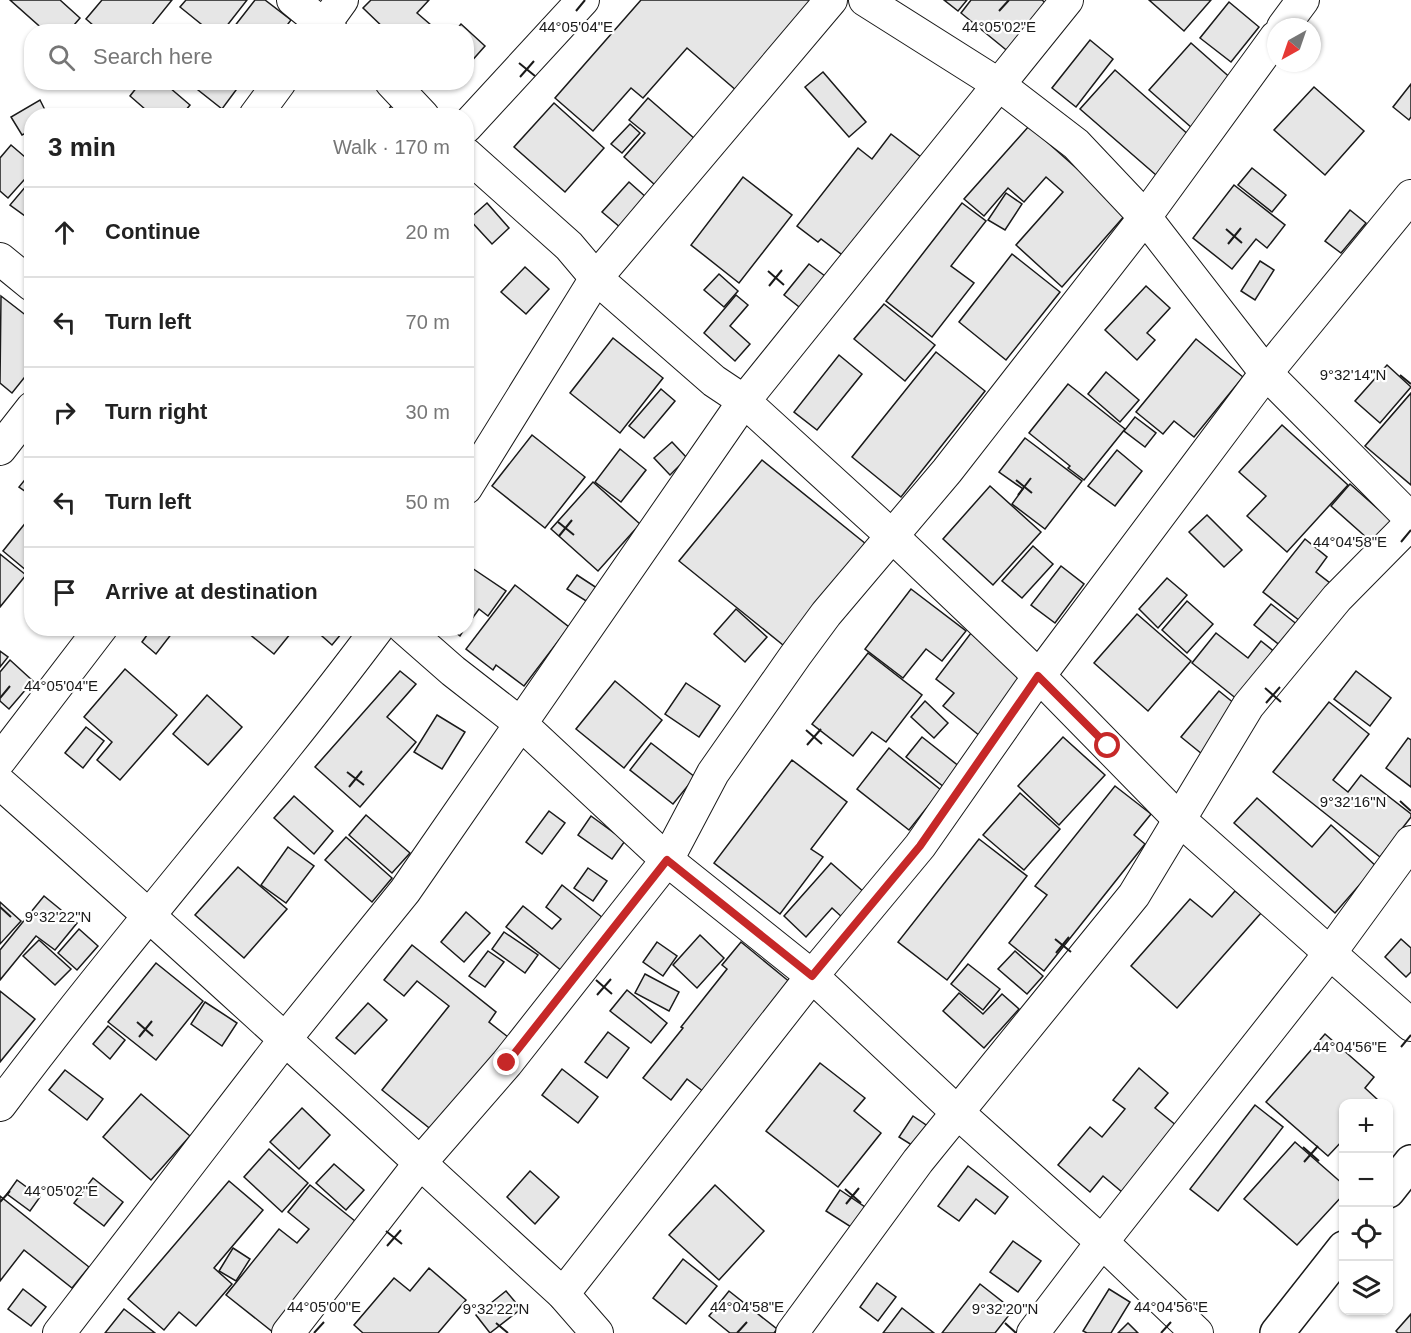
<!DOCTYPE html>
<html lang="en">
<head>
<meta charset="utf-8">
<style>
  :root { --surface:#fff; --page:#f6f6f6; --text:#222; --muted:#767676; --line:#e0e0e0 }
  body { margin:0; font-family:Helvetica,sans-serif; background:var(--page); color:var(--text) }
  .controls { position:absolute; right:18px; bottom:18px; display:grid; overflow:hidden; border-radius:12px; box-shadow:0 2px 4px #0004 }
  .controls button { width:54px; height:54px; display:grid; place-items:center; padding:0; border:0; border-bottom:2px solid var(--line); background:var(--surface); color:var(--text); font:30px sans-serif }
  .compass { position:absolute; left:1267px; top:18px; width:54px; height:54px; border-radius:50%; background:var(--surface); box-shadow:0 2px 4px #0004; rotate:220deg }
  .stop { position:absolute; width:18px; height:18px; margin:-14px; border:4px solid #c62828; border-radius:50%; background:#fff }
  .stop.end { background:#c62828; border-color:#fff; box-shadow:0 2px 6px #0008 }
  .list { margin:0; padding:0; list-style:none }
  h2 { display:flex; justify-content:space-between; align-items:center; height:78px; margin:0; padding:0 24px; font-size:26px }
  h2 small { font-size:20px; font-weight:400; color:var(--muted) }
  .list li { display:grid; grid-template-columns:39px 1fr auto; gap:18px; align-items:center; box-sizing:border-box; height:90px; padding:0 24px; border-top:2px solid var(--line) }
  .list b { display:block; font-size:22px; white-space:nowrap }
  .list em { font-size:20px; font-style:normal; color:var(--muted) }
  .icon { flex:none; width:33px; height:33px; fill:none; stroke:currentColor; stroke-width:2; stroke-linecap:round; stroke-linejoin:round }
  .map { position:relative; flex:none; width:1411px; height:1333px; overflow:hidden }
  .search { position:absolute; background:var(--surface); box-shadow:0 2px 4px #0004; left:24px; top:24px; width:450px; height:66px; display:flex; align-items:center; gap:15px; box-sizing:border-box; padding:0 21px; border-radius:24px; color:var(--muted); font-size:22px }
  .panel { position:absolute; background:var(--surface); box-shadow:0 2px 4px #0004; left:24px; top:108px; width:450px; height:528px; border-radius:24px }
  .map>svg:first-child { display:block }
</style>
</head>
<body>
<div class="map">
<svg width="1411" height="1333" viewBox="0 0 1411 1333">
  <rect width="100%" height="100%" fill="#fff"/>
  <g fill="#e6e6e6" stroke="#1a1a1a" stroke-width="1.5">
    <polygon points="10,0 60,0 80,18 68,32 46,32"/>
    <polygon points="102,0 172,0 147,31 145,29 143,32 101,32 86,19"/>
    <polygon points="186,0 247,0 222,32 211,32 180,7"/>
    <polygon points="255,0 265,0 291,20 282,32 230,32"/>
    <polygon points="371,0 429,0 417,13 438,31 388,32 363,8"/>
    <polygon points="641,0 816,0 737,91 687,48 643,98 631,88 593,131 555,98"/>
    <polygon points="944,0 967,0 958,11"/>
    <polygon points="971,0 1042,0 1049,6 1010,53 961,13"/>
    <polygon points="1149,0 1211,0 1184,31"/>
    <polygon points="1229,2 1259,27 1231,62 1200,38"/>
    <polygon points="461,24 485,46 469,64 466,62 466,32 454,32"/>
    <polygon points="1090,40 1113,59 1076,107 1052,88"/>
    <polygon points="1191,43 1234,81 1192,128 1149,90"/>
    <polygon points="1115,70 1190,136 1156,175 1080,109"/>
    <polygon points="823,72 866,122 849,137 805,87"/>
    <polygon points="98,82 112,82 107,89"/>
    <polygon points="141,82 163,82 190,105 181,116 153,116 130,96"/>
    <polygon points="188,82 242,82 222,109"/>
    <polygon points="1411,84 1411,117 1409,120 1393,107"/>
    <polygon points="1314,87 1364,131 1325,175 1274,130"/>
    <polygon points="648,98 695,139 655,185 624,157 645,133 629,120"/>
    <polygon points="40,100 48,116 32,116 32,130 22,135 11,117"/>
    <polygon points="554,103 604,148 565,192 514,147"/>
    <polygon points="391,106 405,116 384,116"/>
    <polygon points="630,124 640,133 622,153 611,144"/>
    <polygon points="1029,126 1127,213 1062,287 1016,245 1063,192 1046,177 1024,202 1008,188 984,216 964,199"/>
    <polygon points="891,134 926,161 849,260 821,239 818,242 797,226 858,148 872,159"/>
    <polygon points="11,145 32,163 32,171 8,198 0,191 0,158"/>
    <polygon points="1252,168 1286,195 1272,212 1238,185"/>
    <polygon points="743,177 792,215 739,283 691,245"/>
    <polygon points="32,179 32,221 10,205"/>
    <polygon points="629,182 647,198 621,228 602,212"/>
    <polygon points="1234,185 1285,225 1267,248 1256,239 1232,269 1193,238"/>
    <polygon points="1006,193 1022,204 1005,230 988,220"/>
    <polygon points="487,203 509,228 492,244 469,219"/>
    <polygon points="962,203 986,221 951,266 974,283 932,337 886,301"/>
    <polygon points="1350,210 1366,223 1341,253 1325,241"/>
    <polygon points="32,233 32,246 25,241"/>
    <polygon points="1012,254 1060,292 1006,360 959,322"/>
    <polygon points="1260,261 1274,270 1255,300 1241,291"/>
    <polygon points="809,264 829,279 803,310 784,295"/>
    <polygon points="525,267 549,289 526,314 501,292"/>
    <polygon points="719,274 738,291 724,307 704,290"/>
    <polygon points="1146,286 1170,308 1147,333 1155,340 1137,360 1105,330"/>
    <polygon points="736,295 748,305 730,326 750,344 735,361 704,333"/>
    <polygon points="1,296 32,320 32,368 12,393 0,383"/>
    <polygon points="884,304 935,345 905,381 854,339"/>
    <polygon points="613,338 663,378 620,433 570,393"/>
    <polygon points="1196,339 1243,377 1194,437 1174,421 1163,434 1136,412"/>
    <polygon points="936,352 985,391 901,497 852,457"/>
    <polygon points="839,355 862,374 817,430 794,412"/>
    <polygon points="1387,365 1411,387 1380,423 1355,401"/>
    <polygon points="1106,372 1139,400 1120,422 1088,394"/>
    <polygon points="1068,384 1125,429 1084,480 1068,468 1070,466 1029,433"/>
    <polygon points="661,389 675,401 644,438 629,426"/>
    <polygon points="1411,393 1411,485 1365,446"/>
    <polygon points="1135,417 1156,433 1145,447 1124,431"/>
    <polygon points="1282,425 1348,485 1287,552 1247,516 1266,496 1239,472"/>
    <polygon points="532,435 585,477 545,528 492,486"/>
    <polygon points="1025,438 1082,481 1045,529 1012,504 1023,489 999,472"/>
    <polygon points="672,442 687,458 670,475 654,458"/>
    <polygon points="620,449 646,470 621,502 595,482"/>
    <polygon points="1117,450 1142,471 1115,506 1088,486"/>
    <polygon points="762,460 866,544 783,645 679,561"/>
    <polygon points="32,471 32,496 19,487"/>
    <polygon points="593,482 640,524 598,571 551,529"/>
    <polygon points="1350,484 1395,524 1376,546 1331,506"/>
    <polygon points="990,486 1041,532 993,585 943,539"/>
    <polygon points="1207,515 1242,550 1224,567 1189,532"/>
    <polygon points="27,521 32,524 32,566 27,571 3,551"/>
    <polygon points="1305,539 1327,557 1316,572 1339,590 1309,628 1263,592"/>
    <polygon points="1033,546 1053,564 1022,598 1002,581"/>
    <polygon points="0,554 26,575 0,607"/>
    <polygon points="466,564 506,591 488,616 479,609 466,627"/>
    <polygon points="1061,566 1084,584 1055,623 1031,605"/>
    <polygon points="577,575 600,590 591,604 567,589"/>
    <polygon points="1167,578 1187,595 1158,628 1139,609"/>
    <polygon points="515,585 569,627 524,686 496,665 493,670 466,649"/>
    <polygon points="911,589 966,631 942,661 926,649 903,678 865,649"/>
    <polygon points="1187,601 1213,624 1187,653 1162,630"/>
    <polygon points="1271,604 1303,629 1286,650 1254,625"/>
    <polygon points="736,609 767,637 745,662 714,634"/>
    <polygon points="1137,614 1191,661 1148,711 1094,663"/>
    <polygon points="152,628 176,628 156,654 142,642"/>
    <polygon points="252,628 295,628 274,654 248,633"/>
    <polygon points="313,628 346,628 332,645"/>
    <polygon points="450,628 465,628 460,636"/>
    <polygon points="971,633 1027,678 980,736 943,706 954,693 936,679"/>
    <polygon points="1216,633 1248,658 1261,641 1286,661 1248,708 1192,663"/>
    <polygon points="0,651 8,657 0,667"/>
    <polygon points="868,653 922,695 886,742 872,732 853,756 812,724"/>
    <polygon points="10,660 33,681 9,709 0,701 0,672"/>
    <polygon points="125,669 177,715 120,780 97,760 112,742 84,717"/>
    <polygon points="400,671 416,684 387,717 416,742 360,807 315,767"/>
    <polygon points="1356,671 1391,698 1370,726 1334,699"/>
    <polygon points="615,681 662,720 624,768 576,729"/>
    <polygon points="686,683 720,706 699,737 665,714"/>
    <polygon points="1219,691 1240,708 1202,754 1181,737"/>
    <polygon points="207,695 242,727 208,765 173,734"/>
    <polygon points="925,701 948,723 934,738 911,717"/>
    <polygon points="1329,702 1369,734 1333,780 1348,792 1361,775 1411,814 1411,817 1380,857 1273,772"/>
    <polygon points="437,715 465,732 442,769 414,752"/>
    <polygon points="86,727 104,741 83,768 65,753"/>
    <polygon points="922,737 960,767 944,787 906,757"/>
    <polygon points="1063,737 1105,775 1059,825 1018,786"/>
    <polygon points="1408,738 1411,740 1411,787 1386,768"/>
    <polygon points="651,743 695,777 673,804 630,770"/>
    <polygon points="889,748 941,790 909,830 857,789"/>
    <polygon points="792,760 847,802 811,849 823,857 780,914 714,863"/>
    <polygon points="1115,786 1151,814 1134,835 1145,844 1044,971 1009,943 1047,895 1035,886"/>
    <polygon points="1020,793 1060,829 1024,870 983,835"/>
    <polygon points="294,796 333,831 314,854 274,818"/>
    <polygon points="1257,798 1312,847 1331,825 1376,866 1335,913 1234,823"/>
    <polygon points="549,811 565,823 542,854 526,842"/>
    <polygon points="366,815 410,853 392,873 349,835"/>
    <polygon points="591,816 625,841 612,859 578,835"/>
    <polygon points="346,837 392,878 372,902 325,860"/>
    <polygon points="979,839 1027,876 947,980 898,942"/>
    <polygon points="288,847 314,866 286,903 261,885"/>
    <polygon points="831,863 865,893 843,918 832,908 806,937 784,916"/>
    <polygon points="238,867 287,909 244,958 195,915"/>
    <polygon points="588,868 607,881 593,901 574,888"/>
    <polygon points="562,885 603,918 562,971 506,927 523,906 552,929 561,919 546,907"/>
    <polygon points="1235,891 1261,913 1177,1008 1131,966 1190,899 1212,917"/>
    <polygon points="44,896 77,923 55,950 36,936 0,980 0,950"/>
    <polygon points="0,902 21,921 0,944"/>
    <polygon points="466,912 490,933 464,962 441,942"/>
    <polygon points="79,929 98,946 77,970 58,953"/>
    <polygon points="504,932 538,955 525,973 492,949"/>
    <polygon points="700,935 724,958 697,988 673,965"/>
    <polygon points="1401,939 1411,948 1411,972 1406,977 1385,957"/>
    <polygon points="39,940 71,969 55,985 23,956"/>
    <polygon points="657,942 677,956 663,976 643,962"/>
    <polygon points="741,942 791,983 704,1092 687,1079 671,1100 643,1078 683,1028 681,1027 727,969 722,965"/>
    <polygon points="412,945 496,1012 489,1022 508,1037 433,1131 382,1090 449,1006 417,981 404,996 384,980"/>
    <polygon points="488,951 504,962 485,987 469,976"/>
    <polygon points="1015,951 1043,976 1027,994 998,969"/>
    <polygon points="156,963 203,1001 156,1060 108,1022"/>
    <polygon points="968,964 1000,989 983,1010 951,984"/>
    <polygon points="645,974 679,992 669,1011 635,993"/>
    <polygon points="627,990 667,1023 651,1043 610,1011"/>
    <polygon points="0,991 35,1019 0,1062"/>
    <polygon points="959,993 983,1014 1002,994 1019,1009 984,1048 943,1011"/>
    <polygon points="205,1002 237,1023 222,1046 191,1024"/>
    <polygon points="368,1003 387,1020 355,1054 336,1038"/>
    <polygon points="108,1026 125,1040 110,1059 93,1044"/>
    <polygon points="608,1032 629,1048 607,1078 585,1062"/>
    <polygon points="1325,1034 1374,1077 1365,1088 1378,1100 1374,1104 1344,1104 1344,1139 1328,1156 1266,1102"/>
    <polygon points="820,1063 865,1098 854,1111 881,1133 838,1187 766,1131"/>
    <polygon points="1139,1068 1168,1093 1155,1108 1177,1126 1122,1192 1103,1176 1090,1192 1058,1165 1090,1127 1102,1137 1125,1109 1113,1100"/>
    <polygon points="562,1069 598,1097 578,1123 542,1095"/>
    <polygon points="65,1070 103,1099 87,1120 49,1090"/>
    <polygon points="141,1094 190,1136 151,1180 103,1137"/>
    <polygon points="1255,1105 1283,1127 1218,1211 1190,1189"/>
    <polygon points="302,1108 330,1135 299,1169 270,1142"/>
    <polygon points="913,1116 929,1127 915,1147 899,1137"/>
    <polygon points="1295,1142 1344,1185 1344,1194 1297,1245 1244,1199"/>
    <polygon points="269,1149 308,1183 282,1212 244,1177"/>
    <polygon points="334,1164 364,1190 346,1210 316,1183"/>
    <polygon points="968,1166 1008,1197 995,1214 976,1199 959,1221 938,1206"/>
    <polygon points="530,1171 559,1197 535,1224 507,1197"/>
    <polygon points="93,1178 123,1202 104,1226 74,1203"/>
    <polygon points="17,1180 40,1197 30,1211 7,1194"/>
    <polygon points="229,1181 263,1210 214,1268 232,1284 196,1326 179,1312 164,1330 128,1299"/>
    <polygon points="310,1185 360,1225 274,1333 226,1295 279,1229 297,1243 309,1229 288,1212"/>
    <polygon points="715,1185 764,1231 719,1280 669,1235"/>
    <polygon points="840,1190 865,1207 851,1227 826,1211"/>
    <polygon points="0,1196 89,1267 72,1288 24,1250 0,1281"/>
    <polygon points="1013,1241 1041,1261 1018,1292 990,1272"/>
    <polygon points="233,1248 250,1259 236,1281 219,1271"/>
    <polygon points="683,1259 717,1286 686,1324 653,1298"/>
    <polygon points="429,1268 466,1300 438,1333 363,1333 354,1325 394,1278 410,1291"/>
    <polygon points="877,1283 896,1297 878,1321 860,1307"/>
    <polygon points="980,1284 1013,1310 995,1333 942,1333"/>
    <polygon points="23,1289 46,1307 31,1326 8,1309"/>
    <polygon points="1109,1289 1130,1302 1111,1333 1087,1333 1083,1331"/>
    <polygon points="506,1291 521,1309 490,1333 476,1315"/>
    <polygon points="729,1291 777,1329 774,1333 730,1333 709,1316"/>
    <polygon points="902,1308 934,1333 883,1333"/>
    <polygon points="124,1309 155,1333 105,1333"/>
    <polygon points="1411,1314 1411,1333 1398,1333 1396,1331"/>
    <polygon points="1128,1323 1138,1333 1118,1333"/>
  </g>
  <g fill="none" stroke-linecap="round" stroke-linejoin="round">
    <g stroke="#1a1a1a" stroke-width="34">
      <g id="street">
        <polyline points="293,0 332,32"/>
        <polyline points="865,0 998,84 1076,144 1145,217 1266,373 1411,519"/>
        <polyline points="1283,27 1303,0"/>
        <polyline points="319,32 342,0"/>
        <polyline points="391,82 423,116"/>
        <polyline points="255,116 280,82"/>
        <polyline points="466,127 583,0"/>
        <polyline points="466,154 569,246 596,278 714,381 744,401 892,536 1039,676 1180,820 1411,1025"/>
        <polyline points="0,259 32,285"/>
        <polyline points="0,449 32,408"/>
        <polyline points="466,488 596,278 831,0"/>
        <polyline points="404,628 453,671 521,724 667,860 812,976 957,1112 1102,1242 1197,1333"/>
        <polyline points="0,760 101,628"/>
        <path d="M0,783C191,951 376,1123 563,1294L597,1333"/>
        <path d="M0,1105C121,943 256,791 378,628"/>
        <polyline points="563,1294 812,976 920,846 1039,676 1266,373 1411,196"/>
        <polyline points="59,1333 286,1038 405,891 744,401 1067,0"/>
        <polyline points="288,1333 420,1163 507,1063 667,860 713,773 795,656 826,614 947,471 1145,217 1276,37"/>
        <polyline points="792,1333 918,1161 1134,895 1248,706 1337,598 1411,523"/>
        <polyline points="1033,1333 1102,1242 1330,953 1411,842"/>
      </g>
    </g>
    <g stroke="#1a1a1a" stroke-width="36">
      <g id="secondary">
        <polyline points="1388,1191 1411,1162"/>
        <polyline points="1277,1333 1344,1248"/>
      </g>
    </g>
    <use href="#street" stroke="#fff" stroke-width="32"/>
    <use href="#secondary" stroke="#fff" stroke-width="33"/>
  </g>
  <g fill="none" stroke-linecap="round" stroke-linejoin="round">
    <polyline stroke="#c62828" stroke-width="8" points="507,1063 667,860 812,976 920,846 1038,676 1108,746"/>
  </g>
  <path fill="none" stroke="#1a1a1a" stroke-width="2" d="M576,11L585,0M999,11L1009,0M519,63L535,76M520,77L534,61M1226,229L1242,243M1228,244L1241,228M768,271L784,285M769,286L782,270M1400,375L1411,384M1016,480L1032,493M1018,495L1031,478M558,522L574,535M559,536L572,520M1401,542L1411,530M1265,688L1281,702M0,698L10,686M1266,703L1280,687M806,730L822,744M807,745L821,729M347,772L364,785M349,787L362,771M1400,801L1411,811M0,907L11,917M1055,939L1071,952M1056,953L1069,937M596,980L612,994M597,995L611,979M137,1022L153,1036M139,1037L152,1021M1401,1047L1411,1035M1303,1147L1319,1161M1304,1162L1318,1146M845,1189L861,1203M0,1202L10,1191M846,1204L859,1188M386,1231L402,1244M387,1246L401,1230M496,1323L508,1333M1005,1323L1016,1333M314,1333L324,1322M737,1333L747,1322M1161,1333L1171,1322"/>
  <g font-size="15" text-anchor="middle" fill="#1a1a1a" stroke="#fff" stroke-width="4.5" stroke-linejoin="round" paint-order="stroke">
    <text x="576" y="32">44°05'04"E</text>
    <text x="999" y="32">44°05'02"E</text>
    <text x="1353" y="380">9°32'14"N</text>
    <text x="1350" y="547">44°04'58"E</text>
    <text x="61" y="691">44°05'04"E</text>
    <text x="1353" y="807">9°32'16"N</text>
    <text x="58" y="922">9°32'22"N</text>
    <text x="1350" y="1052">44°04'56"E</text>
    <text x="61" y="1196">44°05'02"E</text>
    <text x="324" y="1312">44°05'00"E</text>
    <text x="747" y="1312">44°04'58"E</text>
    <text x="1171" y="1312">44°04'56"E</text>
    <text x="496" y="1314">9°32'22"N</text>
    <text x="1005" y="1314">9°32'20"N</text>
  </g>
</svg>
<div class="controls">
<button>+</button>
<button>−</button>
<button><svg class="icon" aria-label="locate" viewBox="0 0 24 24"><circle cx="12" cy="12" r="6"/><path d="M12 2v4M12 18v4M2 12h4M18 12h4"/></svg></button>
<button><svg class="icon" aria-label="layers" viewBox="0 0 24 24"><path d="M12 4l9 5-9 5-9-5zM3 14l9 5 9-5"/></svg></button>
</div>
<svg class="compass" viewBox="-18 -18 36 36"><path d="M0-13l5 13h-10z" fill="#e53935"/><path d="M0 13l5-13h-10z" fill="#767676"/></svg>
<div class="stop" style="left:1108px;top:746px"></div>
<div class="stop end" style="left:507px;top:1063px"></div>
<div class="search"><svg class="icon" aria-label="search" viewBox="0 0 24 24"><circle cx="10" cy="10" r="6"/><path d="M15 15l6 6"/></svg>Search here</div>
<section class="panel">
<h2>3 min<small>Walk · 170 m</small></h2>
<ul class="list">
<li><svg class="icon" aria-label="ahead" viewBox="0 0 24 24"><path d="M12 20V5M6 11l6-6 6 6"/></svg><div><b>Continue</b></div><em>20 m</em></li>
<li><svg class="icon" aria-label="left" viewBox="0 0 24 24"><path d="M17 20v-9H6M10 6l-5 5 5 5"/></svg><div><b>Turn left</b></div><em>70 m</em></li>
<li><svg class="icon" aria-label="right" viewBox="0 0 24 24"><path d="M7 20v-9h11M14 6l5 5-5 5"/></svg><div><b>Turn right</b></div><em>30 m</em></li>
<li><svg class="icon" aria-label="left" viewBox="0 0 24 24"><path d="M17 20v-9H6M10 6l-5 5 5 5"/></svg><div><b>Turn left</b></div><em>50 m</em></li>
<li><svg class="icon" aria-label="arrive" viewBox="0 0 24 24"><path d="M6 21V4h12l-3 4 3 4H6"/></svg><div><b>Arrive at destination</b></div></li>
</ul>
</section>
</div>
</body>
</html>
